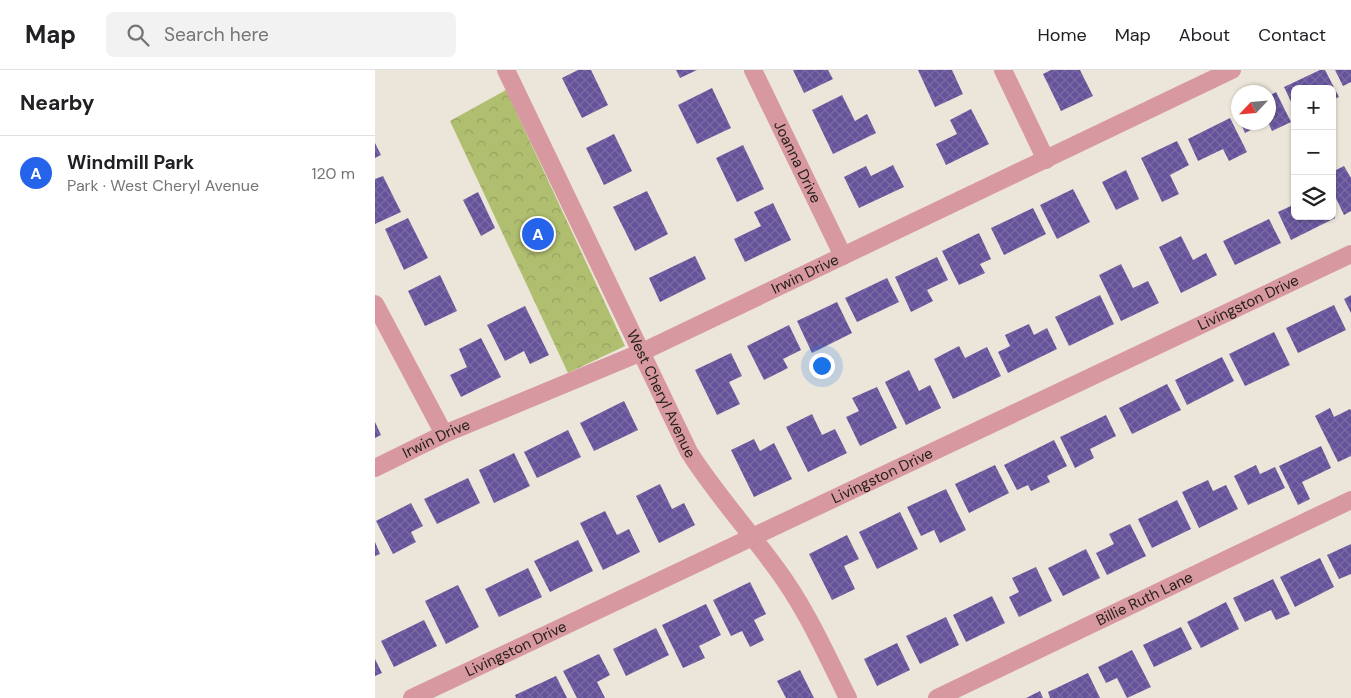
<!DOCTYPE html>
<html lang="en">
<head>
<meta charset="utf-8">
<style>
  :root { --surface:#fff; --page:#f2f2f2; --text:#202124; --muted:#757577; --line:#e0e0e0; --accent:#2563eb }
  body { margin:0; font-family:"DM Sans",sans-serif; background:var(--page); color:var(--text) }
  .controls { position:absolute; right:15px; top:15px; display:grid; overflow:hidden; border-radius:8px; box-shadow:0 1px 4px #0004 }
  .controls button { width:45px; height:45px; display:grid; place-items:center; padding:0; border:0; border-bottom:1px solid var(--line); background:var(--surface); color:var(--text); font:25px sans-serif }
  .compass { position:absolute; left:856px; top:15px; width:45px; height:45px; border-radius:50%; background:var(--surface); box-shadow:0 1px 4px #0004; rotate:244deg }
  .you { position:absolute; left:446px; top:295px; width:18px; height:18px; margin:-12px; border:4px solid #fff; border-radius:50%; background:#1a73e8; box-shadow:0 0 0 8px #1a73e833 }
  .badge { display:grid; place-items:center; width:32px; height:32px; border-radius:50%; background:var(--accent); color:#fff; font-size:16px; font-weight:700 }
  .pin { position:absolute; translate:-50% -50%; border:2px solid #fff; box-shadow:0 1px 5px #0006 }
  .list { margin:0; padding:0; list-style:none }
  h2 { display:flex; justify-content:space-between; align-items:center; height:65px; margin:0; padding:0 20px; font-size:21px }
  h2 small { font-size:16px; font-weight:400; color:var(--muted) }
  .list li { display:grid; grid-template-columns:32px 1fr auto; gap:15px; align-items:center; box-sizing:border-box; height:75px; padding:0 20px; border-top:1px solid var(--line) }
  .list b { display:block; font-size:19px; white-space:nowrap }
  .list p { margin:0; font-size:16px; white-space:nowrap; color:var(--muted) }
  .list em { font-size:16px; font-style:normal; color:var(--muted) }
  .icon { flex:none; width:28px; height:28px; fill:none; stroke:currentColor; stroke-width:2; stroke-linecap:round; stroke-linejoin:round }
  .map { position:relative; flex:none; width:976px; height:628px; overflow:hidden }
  header { display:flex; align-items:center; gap:30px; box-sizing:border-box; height:70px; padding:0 25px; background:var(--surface); border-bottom:1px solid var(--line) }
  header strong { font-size:24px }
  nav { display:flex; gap:28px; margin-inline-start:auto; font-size:18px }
  .search { width:350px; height:45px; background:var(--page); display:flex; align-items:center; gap:12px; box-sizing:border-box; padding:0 18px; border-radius:8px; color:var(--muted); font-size:19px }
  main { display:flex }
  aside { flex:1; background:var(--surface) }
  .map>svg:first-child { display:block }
</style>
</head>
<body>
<header>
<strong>Map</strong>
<div class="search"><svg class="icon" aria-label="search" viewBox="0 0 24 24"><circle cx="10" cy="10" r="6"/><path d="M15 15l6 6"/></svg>Search here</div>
<nav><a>Home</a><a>Map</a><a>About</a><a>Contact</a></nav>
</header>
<main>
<aside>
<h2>Nearby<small></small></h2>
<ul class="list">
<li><span class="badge">A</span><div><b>Windmill Park</b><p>Park · West Cheryl Avenue</p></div><em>120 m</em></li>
</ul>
</aside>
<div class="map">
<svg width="976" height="628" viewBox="0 0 976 628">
  <defs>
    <pattern id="forest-crowns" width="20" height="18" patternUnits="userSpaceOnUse" patternTransform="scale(1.25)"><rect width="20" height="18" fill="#b0be6f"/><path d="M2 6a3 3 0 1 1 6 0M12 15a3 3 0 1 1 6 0" fill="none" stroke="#97a360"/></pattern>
    <pattern id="building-cross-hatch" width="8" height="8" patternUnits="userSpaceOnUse" patternTransform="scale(1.25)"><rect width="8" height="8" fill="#64529b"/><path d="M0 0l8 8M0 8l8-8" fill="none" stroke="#7a6ca3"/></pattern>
  </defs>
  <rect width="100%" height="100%" fill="#ece5d9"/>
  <polygon fill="url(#forest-crowns)" points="131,20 250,276 193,303 75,51"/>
  <g fill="url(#building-cross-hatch)">
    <polygon points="203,0 216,0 233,35 207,48 187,8"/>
    <polygon points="301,0 322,0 305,8"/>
    <polygon points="418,0 453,0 458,9 429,23"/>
    <polygon points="543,0 577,0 588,24 560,37"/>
    <polygon points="676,0 705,0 718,26 686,41 668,4"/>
    <polygon points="945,0 950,0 964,27 957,30 957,19 920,19 920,40 909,17"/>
    <polygon points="960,0 976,0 976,12 968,16"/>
    <polygon points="337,18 356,58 322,74 303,35"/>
    <polygon points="901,22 916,52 897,61 893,52 894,26"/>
    <polygon points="467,25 480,51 492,44 501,63 458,84 437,40"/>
    <polygon points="596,39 614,74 571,95 561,74 582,64 575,50"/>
    <polygon points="855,48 872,82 854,91 848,79 823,91 813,69"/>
    <polygon points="865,52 891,52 870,63"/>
    <polygon points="239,64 257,101 229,115 211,78"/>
    <polygon points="802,71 814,95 795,105 804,124 787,132 766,88"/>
    <polygon points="0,73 6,85 0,88"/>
    <polygon points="368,75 389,119 362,132 341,88"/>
    <polygon points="518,95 529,117 484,138 469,107 491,96 496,106"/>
    <polygon points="969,96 976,108 976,141 969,145 957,120 957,102"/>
    <polygon points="751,100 764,129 741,140 727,112"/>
    <polygon points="8,106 26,142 0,154 0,109"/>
    <polygon points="698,119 715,152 682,169 665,135"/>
    <polygon points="272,121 293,164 260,181 238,137"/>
    <polygon points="103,122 120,158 106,166 88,130"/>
    <polygon points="398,133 416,170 370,192 359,169 386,156 379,142"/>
    <polygon points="920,134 920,146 959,146 960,148 916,170 903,142"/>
    <polygon points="658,138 671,164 629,185 616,158"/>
    <polygon points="33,148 53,188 29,200 10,159"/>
    <polygon points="894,149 906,173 860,195 848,171"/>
    <polygon points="604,163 616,189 605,194 610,203 584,215 567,181"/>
    <polygon points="806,166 818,190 831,183 842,205 806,223 784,177"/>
    <polygon points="320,186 331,209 285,232 274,208"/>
    <polygon points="562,187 573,210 552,220 558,231 536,242 520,207"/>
    <polygon points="746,194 758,218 773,211 784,233 746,251 724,205"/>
    <polygon points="65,205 82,241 50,256 33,221"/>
    <polygon points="512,208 524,232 482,252 470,228"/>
    <polygon points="725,225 739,254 694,276 680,247"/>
    <polygon points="976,225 976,243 969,229"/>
    <polygon points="462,232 477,263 437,283 422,251"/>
    <polygon points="959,235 971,260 923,283 911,258"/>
    <polygon points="150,236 174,285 155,294 149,281 130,291 112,255"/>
    <polygon points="654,254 659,265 672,258 682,279 633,303 623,282 635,276 630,265"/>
    <polygon points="414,255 426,280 408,289 413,298 389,310 372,276"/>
    <polygon points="899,262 915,295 870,316 854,284"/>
    <polygon points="106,268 126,307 86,327 75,305 92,297 84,279"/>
    <polygon points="584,276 590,288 612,277 626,306 578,329 559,289"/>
    <polygon points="356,283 367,306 354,312 365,334 342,345 320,300"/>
    <polygon points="847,287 859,311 812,335 800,310"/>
    <polygon points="534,300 544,321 555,315 566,338 531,355 510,312"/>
    <polygon points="792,314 806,340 757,364 744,338"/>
    <polygon points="502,317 522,358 485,376 471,347 484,341 477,328"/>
    <polygon points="249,331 263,360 219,381 205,353"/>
    <polygon points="955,338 959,347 975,339 976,341 976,386 963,392 940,346"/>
    <polygon points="437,344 447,365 460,359 472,383 433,402 411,357"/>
    <polygon points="731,345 741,366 715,379 719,388 700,398 685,367"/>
    <polygon points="0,352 6,365 0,368"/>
    <polygon points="193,360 206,387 162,408 149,382"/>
    <polygon points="379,369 385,381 399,373 417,409 379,427 356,380"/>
    <polygon points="679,370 692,396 672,406 675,412 656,421 653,415 642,420 629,395"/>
    <polygon points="946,376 956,398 927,412 935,429 923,435 904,396"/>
    <polygon points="139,383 155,416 119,433 104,400"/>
    <polygon points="620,395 634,423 594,443 580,414"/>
    <polygon points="881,395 885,404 900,397 910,418 873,435 859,406"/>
    <polygon points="93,408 105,433 62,454 49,429"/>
    <polygon points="833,410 838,421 851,415 863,439 824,458 807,422"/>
    <polygon points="285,414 297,439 309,433 320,455 284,473 261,426"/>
    <polygon points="571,419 591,460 565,473 559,460 546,466 532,437"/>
    <polygon points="802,430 816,459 777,478 763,449"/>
    <polygon points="36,433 48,456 36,462 41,472 18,484 1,451"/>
    <polygon points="230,441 242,465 254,459 265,482 228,500 205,453"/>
    <polygon points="525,442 543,479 502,499 484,462"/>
    <polygon points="755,454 771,486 732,505 721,483 739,474 734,464"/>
    <polygon points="472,465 484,489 469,496 480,519 457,530 434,484"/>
    <polygon points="203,470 218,501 175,522 159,491"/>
    <polygon points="0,472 5,484 0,486"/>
    <polygon points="976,474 976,504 964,509 952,485"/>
    <polygon points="711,479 725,508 688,526 673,498"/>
    <polygon points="945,488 959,517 920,537 905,507"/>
    <polygon points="661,497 677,531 644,547 634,527 644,522 637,508"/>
    <polygon points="153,498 167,527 124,547 110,519"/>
    <polygon points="898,509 915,544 901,550 896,540 870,552 858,528"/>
    <polygon points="375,512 391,544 379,550 389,570 375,577 367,561 356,566 338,530"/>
    <polygon points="83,515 104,557 71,574 50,531"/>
    <polygon points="617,526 630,553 591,572 578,545"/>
    <polygon points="851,532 864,559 826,578 812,552"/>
    <polygon points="331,534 346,565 324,576 330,588 308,598 287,555"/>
    <polygon points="571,547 584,575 545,594 531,566"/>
    <polygon points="49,550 62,576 19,597 6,571"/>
    <polygon points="806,557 817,579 779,597 768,575"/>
    <polygon points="281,558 294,585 251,606 238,579"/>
    <polygon points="522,573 535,600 502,616 489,589"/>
    <polygon points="757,580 776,617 752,628 742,608 731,613 723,597"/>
    <polygon points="224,584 235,605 222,612 230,628 202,628 188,601"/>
    <polygon points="0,589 7,603 0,606"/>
    <polygon points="425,600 439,628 411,628 402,611"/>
    <polygon points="713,603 725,628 675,628 673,622"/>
    <polygon points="181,606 192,628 141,628 140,625"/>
    <polygon points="665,621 668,628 651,628"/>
  </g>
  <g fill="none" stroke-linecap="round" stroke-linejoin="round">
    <g stroke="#d8989f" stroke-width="18">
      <path id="s1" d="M131,0L314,382C340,423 372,458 401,498C431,538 451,584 473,628"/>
      <path id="s2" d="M378,0L468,186"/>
      <polyline points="628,0 671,90"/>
      <polyline points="0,234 69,364"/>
      <path id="s3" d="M0,398L69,364L267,282L857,0"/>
      <path id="s4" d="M37,628L976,184"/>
      <path id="s5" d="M562,628L976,430"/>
    </g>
  </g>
  <g text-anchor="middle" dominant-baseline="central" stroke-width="5" stroke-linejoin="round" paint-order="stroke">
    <g font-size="15" fill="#22201b" stroke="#faf2e6">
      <text stroke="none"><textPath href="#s2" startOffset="102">Joanna Drive</textPath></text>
      <text stroke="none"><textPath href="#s3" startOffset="472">Irwin Drive</textPath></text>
      <text stroke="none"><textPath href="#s4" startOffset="925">Livingston Drive</textPath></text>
      <text stroke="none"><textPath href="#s1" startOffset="359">West Cheryl Avenue</textPath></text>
      <text stroke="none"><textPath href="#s3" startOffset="68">Irwin Drive</textPath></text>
      <text stroke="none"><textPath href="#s4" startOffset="520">Livingston Drive</textPath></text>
      <text stroke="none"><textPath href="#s5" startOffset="230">Billie Ruth Lane</textPath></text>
      <text stroke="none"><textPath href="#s4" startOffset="115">Livingston Drive</textPath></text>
    </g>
  </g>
</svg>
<div class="controls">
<button>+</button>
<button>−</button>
<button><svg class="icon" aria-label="layers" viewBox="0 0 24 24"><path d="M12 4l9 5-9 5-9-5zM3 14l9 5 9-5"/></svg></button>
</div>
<svg class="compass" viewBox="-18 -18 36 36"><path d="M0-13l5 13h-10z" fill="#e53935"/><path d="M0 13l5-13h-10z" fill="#757577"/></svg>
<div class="you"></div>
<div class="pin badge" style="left:163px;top:164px">A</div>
</div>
</main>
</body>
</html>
